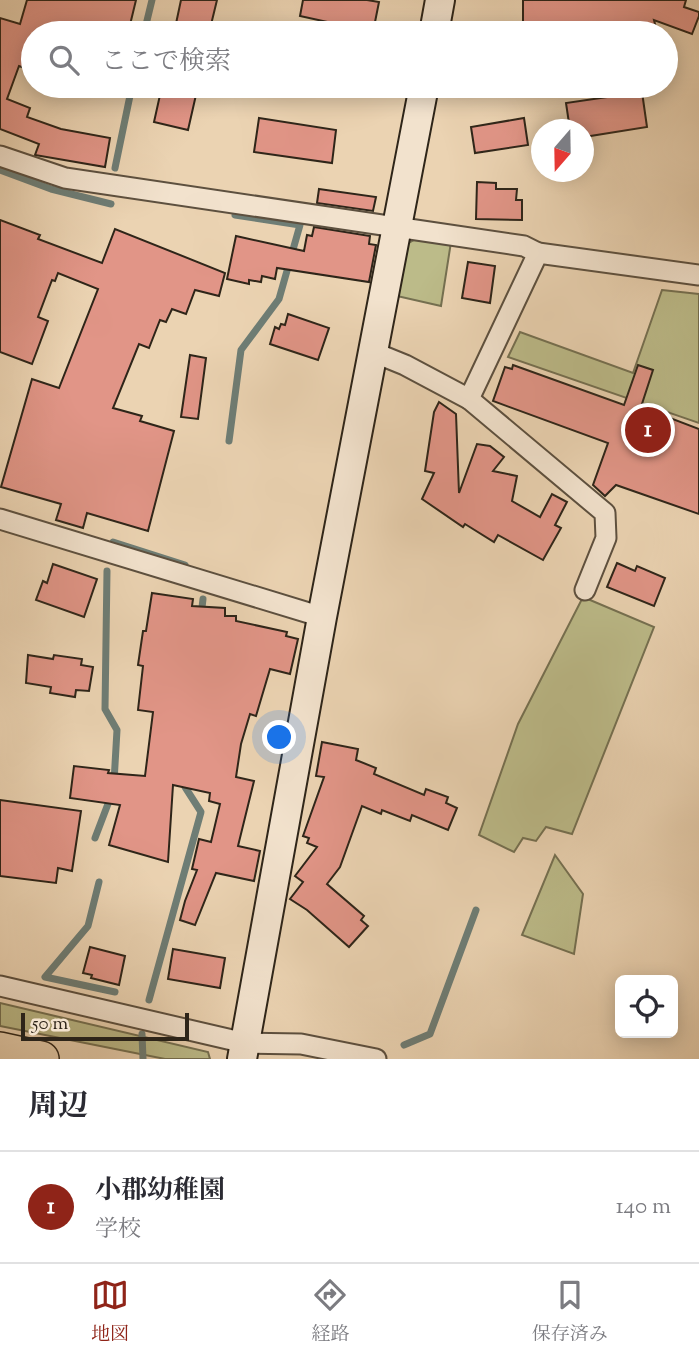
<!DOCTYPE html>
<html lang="ja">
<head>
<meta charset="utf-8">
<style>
  :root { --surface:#fff; --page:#f2f2f3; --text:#2b2b33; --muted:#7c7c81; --line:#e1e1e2; --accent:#8f2418 }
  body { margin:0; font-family:"Sorts Mill Goudy","Noto Serif JP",serif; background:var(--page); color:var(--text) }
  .controls { position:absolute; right:21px; bottom:21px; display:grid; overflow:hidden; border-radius:10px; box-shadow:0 4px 18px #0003 }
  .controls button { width:63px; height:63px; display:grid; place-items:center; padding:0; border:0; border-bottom:2px solid var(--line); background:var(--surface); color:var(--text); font:35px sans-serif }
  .compass { position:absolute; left:531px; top:119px; width:63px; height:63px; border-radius:50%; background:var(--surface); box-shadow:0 4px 18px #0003; rotate:200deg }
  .scale { position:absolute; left:21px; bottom:18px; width:168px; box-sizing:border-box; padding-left:7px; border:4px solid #2e2519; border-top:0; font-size:19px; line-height:24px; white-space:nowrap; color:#2e2519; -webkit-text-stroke:5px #f2e2cd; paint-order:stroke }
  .you { position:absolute; left:280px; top:738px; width:24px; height:24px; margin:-18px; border:5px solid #fff; border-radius:50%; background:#1a73e8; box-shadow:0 0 0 10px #1a73e833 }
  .badge { display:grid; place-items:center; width:46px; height:46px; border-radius:50%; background:var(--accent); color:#fff; font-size:23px; font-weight:700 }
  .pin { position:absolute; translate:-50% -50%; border:4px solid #fff; box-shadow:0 2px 7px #0006 }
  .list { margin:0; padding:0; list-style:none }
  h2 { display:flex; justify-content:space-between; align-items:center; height:91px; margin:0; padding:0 28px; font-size:30px }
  h2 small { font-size:23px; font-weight:400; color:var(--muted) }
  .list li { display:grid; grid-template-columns:46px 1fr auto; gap:21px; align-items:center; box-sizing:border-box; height:112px; padding:0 28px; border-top:2px solid var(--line) }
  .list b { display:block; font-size:26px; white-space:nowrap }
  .list p { margin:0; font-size:23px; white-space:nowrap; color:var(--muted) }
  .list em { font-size:23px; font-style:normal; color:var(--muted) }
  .icon { flex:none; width:38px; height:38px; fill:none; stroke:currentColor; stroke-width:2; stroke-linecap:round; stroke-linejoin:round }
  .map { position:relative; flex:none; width:699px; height:1059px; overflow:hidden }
  .search { position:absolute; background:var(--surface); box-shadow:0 4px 18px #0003; left:21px; right:21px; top:21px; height:77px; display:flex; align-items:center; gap:18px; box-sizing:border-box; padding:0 24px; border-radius:38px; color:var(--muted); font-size:26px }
  .sheet { height:203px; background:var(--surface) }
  nav { display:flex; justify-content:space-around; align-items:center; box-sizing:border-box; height:98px; border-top:2px solid var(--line); background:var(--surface); font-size:19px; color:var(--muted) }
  nav a { display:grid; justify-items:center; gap:4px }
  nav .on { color:var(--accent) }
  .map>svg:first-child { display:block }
</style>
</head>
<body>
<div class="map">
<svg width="699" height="1059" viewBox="0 0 699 1059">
  <rect width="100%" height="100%" fill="#ebd3b2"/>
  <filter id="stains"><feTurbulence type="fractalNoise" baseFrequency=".00286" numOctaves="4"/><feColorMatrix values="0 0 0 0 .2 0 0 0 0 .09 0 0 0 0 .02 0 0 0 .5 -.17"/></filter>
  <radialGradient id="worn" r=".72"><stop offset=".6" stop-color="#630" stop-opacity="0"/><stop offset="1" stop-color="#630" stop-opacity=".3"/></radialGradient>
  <g fill="#bcbb89" stroke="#757051" stroke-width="2">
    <polygon points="421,236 451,242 441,306 397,296 407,244"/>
    <polygon points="662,290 699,294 699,423 508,357 520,332 633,373"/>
    <polygon points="583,597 654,627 572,834 546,827 536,841 523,838 514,852 479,835 518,724"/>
    <polygon points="555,855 583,894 574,954 522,935"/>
    <polygon points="0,1003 208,1052 210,1059 165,1059 0,1026"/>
  </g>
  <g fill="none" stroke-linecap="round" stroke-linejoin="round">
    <g stroke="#6e7d75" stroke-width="7">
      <polyline points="144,33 152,0"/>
      <polyline points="115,168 132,86"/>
      <polyline points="0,170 51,189 111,204"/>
      <polyline points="229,441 241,350 279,299 300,225 235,215"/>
      <polyline points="113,542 185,565"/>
      <polyline points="107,571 105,709 117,730 114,782"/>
      <polyline points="201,616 203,599"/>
      <polyline points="95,838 111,796"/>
      <polyline points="99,882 88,926 45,977 115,992"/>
      <polyline points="149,1000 201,812 185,787 185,781"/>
      <polyline points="142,1034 143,1059"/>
      <polyline points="404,1045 430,1034 476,910"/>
    </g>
  </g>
  <g fill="#e19587" stroke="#2e2519" stroke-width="2">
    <polygon points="27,0 136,0 129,29 106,23 103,33 33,33 33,71 19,66 7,99 30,108 27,117 61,129 110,138 105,167 35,155 39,144 0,129 0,18 20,24"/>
    <polygon points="181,0 217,0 209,33 174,33"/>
    <polygon points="303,0 367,0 379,2 373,32 300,16"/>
    <polygon points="523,0 686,0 684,7 699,12 699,16 692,34 654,20 657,32 523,29"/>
    <polygon points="162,86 198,86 188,130 154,122"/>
    <polygon points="642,92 647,127 584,137 584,130 570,130 566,103"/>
    <polygon points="259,118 336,130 332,163 254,152"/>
    <polygon points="524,118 528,145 475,153 471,127"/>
    <polygon points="477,182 496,183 496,189 517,189 516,200 522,200 522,220 476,219"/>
    <polygon points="319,189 376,197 373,211 317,203"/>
    <polygon points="0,220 40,235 38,239 102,263 115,229 225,273 219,296 195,290 186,314 172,309 166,322 160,320 149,348 139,344 113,408 142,416 140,421 174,431 148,531 87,513 83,528 56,520 61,504 1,487 32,379 59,388 98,289 58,273 55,281 52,280 38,317 48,321 32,364 0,352"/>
    <polygon points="314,227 370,236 369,244 376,245 369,282 277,268 275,279 262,276 261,282 249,280 249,284 227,279 236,236 304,251 307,235 312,236"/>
    <polygon points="468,262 495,266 490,303 462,298"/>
    <polygon points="288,314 329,328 318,360 270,344 275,327 279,329 281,324 285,325"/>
    <polygon points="190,355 206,358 198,419 181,417"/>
    <polygon points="513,365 624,405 638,365 653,370 641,407 699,429 699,514 616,485 605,496 593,485 608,443 493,401 505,367 512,369"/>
    <polygon points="439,402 456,414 459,493 477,444 490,446 504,457 493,471 517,476 512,501 540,517 552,494 567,502 555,525 561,528 543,560 498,535 494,542 465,524 463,527 422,499 434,473 425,471 434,412"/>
    <polygon points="617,563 635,571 637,566 665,578 654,606 607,587"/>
    <polygon points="53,564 97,579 84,617 36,600 43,581 47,583"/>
    <polygon points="152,593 193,599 192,606 225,608 225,616 236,616 236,621 287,632 286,636 298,639 290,674 270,669 256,716 250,714 241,744 236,777 254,781 238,846 260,851 254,881 216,873 195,925 180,920 185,901 197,870 192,869 199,839 211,842 220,804 209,801 210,793 173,785 168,862 109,845 120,805 70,798 74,766 109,770 108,773 145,776 153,712 138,710 143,666 138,665 143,631 146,631"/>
    <polygon points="28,655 53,659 54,655 82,659 81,665 93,667 89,691 76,690 75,697 50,693 51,687 26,683"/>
    <polygon points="322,742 358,749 356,760 376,768 374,774 424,795 426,789 448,797 446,803 457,808 448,830 412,815 410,821 382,810 381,814 362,806 340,867 327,884 364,916 361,920 368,926 349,947 307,910 290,899 303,882 295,876 317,847 307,843 309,838 303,836 324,777 316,776"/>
    <polygon points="0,800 81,811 72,871 58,868 56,883 0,876"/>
    <polygon points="90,947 125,956 119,985 91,978 92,975 83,973"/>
    <polygon points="173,949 225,958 220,988 168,979"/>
  </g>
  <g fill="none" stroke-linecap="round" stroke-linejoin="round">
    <g stroke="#5d503f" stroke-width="23">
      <g id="street">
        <polyline points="0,156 65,178 524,246 538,253"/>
        <polyline points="373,352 405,365 469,399 538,253 699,275"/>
        <polyline points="469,399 605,513 606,538 585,590"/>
        <polyline points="0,519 322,617"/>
        <polyline points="0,986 245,1043 301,1044 376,1059"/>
      </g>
    </g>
    <g stroke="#2e2519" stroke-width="32">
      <g id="secondary">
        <polyline points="434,33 440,0"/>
        <polyline points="242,1059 322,617 424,86"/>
      </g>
    </g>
    <g stroke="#2e2519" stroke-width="38">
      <polyline id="highway" points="0,1050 41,1059"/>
    </g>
    <use href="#street" stroke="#f2e2cd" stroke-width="19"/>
    <use href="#secondary" stroke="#f2e2cd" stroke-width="28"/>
    <use href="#highway" stroke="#ebd3b2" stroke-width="35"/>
  </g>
  <rect width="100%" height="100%" filter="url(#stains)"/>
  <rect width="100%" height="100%" fill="url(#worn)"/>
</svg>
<div class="controls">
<button><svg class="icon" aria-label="locate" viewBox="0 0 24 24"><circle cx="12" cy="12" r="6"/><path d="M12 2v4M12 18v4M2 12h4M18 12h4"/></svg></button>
</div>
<svg class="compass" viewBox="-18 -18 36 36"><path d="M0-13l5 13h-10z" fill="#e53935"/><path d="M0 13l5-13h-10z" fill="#7c7c81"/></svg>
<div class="scale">50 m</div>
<div class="you"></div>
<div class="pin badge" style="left:648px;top:430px">1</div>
<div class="search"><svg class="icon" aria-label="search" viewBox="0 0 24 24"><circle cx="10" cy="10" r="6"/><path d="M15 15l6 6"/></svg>ここで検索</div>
</div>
<section class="sheet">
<h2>周辺<small></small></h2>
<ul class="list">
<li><span class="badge">1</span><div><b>小郡幼稚園</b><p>学校</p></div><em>140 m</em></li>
</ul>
</section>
<nav>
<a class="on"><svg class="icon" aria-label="map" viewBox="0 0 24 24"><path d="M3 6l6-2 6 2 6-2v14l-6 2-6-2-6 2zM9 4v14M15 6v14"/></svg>地図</a>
<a><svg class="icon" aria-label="directions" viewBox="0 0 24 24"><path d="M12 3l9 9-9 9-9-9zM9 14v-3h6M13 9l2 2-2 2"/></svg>経路</a>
<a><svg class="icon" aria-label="saved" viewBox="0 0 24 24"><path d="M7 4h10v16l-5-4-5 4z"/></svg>保存済み</a>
</nav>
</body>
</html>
